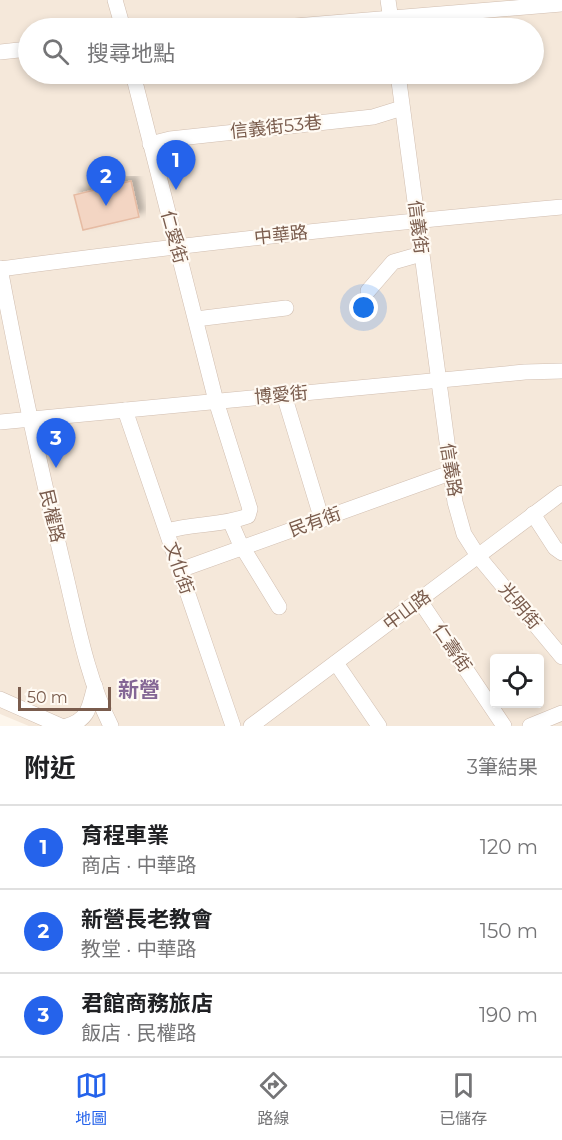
<!DOCTYPE html>
<html lang="zh-TW">
<head>
<meta charset="utf-8">
<style>
  :root { --surface:#fff; --page:#f6f6f6; --text:#202124; --muted:#757577; --line:#e0e0e0; --accent:#2563eb }
  body { margin:0; font-family:Montserrat,"Noto Sans TC",sans-serif; background:var(--page); color:var(--text) }
  .controls { position:absolute; right:18px; bottom:18px; display:grid; overflow:hidden; border-radius:6px; box-shadow:0 3px 9px #0003 }
  .controls button { width:54px; height:54px; display:grid; place-items:center; padding:0; border:0; border-bottom:2px solid var(--line); background:var(--surface); color:var(--text); font:30px sans-serif }
  .scale { position:absolute; left:18px; bottom:15px; width:93px; box-sizing:border-box; padding-left:6px; border:3px solid #7a5c4d; border-top:0; font-size:16px; line-height:21px; white-space:nowrap; color:#7a5c4d; -webkit-text-stroke:4px #fffaf3; paint-order:stroke }
  .you { position:absolute; left:364px; top:308px; width:21px; height:21px; margin:-15px; border:4px solid #fff; border-radius:50%; background:#1a73e8; box-shadow:0 0 0 9px #1a73e833 }
  .badge { display:grid; place-items:center; width:39px; height:39px; border-radius:50%; background:var(--accent); color:#fff; font-size:20px; font-weight:700 }
  .pin { position:absolute; translate:-50% -50px; filter:drop-shadow(0 2px 3px #0008) }
  .pin::after { content:''; position:absolute; top:32px; width:21px; height:18px; background:inherit; clip-path:polygon(0 0,100% 0,50% 100%) }
  .list { margin:0; padding:0; list-style:none }
  h2 { display:flex; justify-content:space-between; align-items:center; height:78px; margin:0; padding:0 24px; font-size:26px }
  h2 small { font-size:20px; font-weight:400; color:var(--muted) }
  .list li { display:grid; grid-template-columns:39px 1fr auto; gap:18px; align-items:center; box-sizing:border-box; height:84px; padding:0 24px; border-top:2px solid var(--line) }
  .list b { display:block; font-size:22px; white-space:nowrap }
  .list p { margin:0; font-size:20px; white-space:nowrap; color:var(--muted) }
  .list em { font-size:20px; font-style:normal; color:var(--muted) }
  .icon { flex:none; width:33px; height:33px; fill:none; stroke:currentColor; stroke-width:2; stroke-linecap:round; stroke-linejoin:round }
  .map { position:relative; flex:none; width:562px; height:726px; overflow:hidden }
  .search { position:absolute; background:var(--surface); box-shadow:0 3px 9px #0003; left:18px; right:18px; top:18px; height:66px; display:flex; align-items:center; gap:15px; box-sizing:border-box; padding:0 21px; border-radius:33px; color:var(--muted); font-size:22px }
  .sheet { height:330px; background:var(--surface) }
  nav { display:flex; justify-content:space-around; align-items:center; box-sizing:border-box; height:84px; border-top:2px solid var(--line); background:var(--surface); font-size:16px; color:var(--muted) }
  nav a { display:grid; justify-items:center; gap:3px }
  nav .on { color:var(--accent) }
  .map>svg:first-child { display:block }
</style>
</head>
<body>
<div class="map">
<svg width="562" height="726" viewBox="0 0 562 726">
  <defs>
    <filter id="shadow"><feDropShadow dx="5.5" dy="-5.5" stdDeviation="3" flood-color="#0004"/></filter>
  </defs>
  <rect width="100%" height="100%" fill="#fdf6ec"/>
  <path fill="#f5e8da" fill-rule="evenodd" d="M0,0H562V726H29L0,714ZM28,28H534V74H28ZM494,658H540V704H494Z"/>
  <polygon fill="#f3d5c3" stroke="#e6bba3" stroke-width="1.5" filter="url(#shadow)" points="131,181 139,217 83,230 74,195"/>
  <g fill="none" stroke-linecap="round" stroke-linejoin="round">
    <g stroke="#d1beb0" stroke-width="16">
      <g id="minor">
        <polyline points="115,0 123,28"/>
        <polyline points="388,0 392,27"/>
        <polyline points="271,28 562,4"/>
        <polyline points="0,52 28,49"/>
        <path d="M133,74L216,401L250,509L248,516C221,526 195,523 167,531"/>
        <polyline points="398,74 455,502 464,534 478,556 562,657"/>
        <polyline points="150,144 170,139 373,117 402,108"/>
        <path d="M0,268C19,370 41,471 65,572C77,622 88,681 111,726"/>
        <path d="M0,269C187,244 374,224 562,207"/>
        <polyline points="368,291 393,262 421,254"/>
        <polyline points="196,319 286,308"/>
        <polyline points="284,395 322,520"/>
        <polyline points="125,410 233,726"/>
        <polyline points="0,422 525,372 562,371"/>
        <polyline points="533,514 555,548 562,553"/>
        <polyline points="231,523 242,548 246,553 279,607"/>
        <polyline points="180,570 450,473"/>
        <polyline points="420,601 504,726"/>
        <polyline points="336,663 379,726"/>
        <polyline points="0,699 61,726"/>
        <path d="M67,726C90,719 89,706 95,686"/>
        <polyline points="251,726 562,493"/>
        <polyline points="530,726 562,713"/>
      </g>
    </g>
    <use href="#minor" stroke="#fff" stroke-width="15"/>
  </g>
  <g text-anchor="middle" dominant-baseline="central" stroke-width="4.5" stroke-linejoin="round" paint-order="stroke">
    <g font-size="18" fill="#7a5c4d" stroke="#fffaf3">
      <text transform="translate(276 127) rotate(-6)">信義街53巷</text>
      <text transform="translate(418 227) rotate(83)">信義街</text>
      <text transform="translate(281 235) rotate(-6)">中華路</text>
      <text transform="translate(174 237) rotate(75)">仁愛街</text>
      <text transform="translate(281 395) rotate(-5)">博愛街</text>
      <text transform="translate(451 470) rotate(81)">信義路</text>
      <text transform="translate(52 516) rotate(77)">民權路</text>
      <text transform="translate(315 522) rotate(-20)">民有街</text>
      <text transform="translate(179 568) rotate(71)">文化街</text>
      <text transform="translate(520 606) rotate(50)">光明街</text>
      <text transform="translate(407 610) rotate(-37)">中山路</text>
      <text transform="translate(452 648) rotate(56)">仁壽街</text>
    </g>
    <g font-size="21" font-weight="bold" fill="#846695" stroke="#fffaf3">
      <text x="139" y="689">新營</text>
    </g>
  </g>
</svg>
<div class="controls">
<button><svg class="icon" aria-label="locate" viewBox="0 0 24 24"><circle cx="12" cy="12" r="6"/><path d="M12 2v4M12 18v4M2 12h4M18 12h4"/></svg></button>
</div>
<div class="scale">50 m</div>
<div class="you"></div>
<div class="pin badge" style="left:176px;top:190px">1</div>
<div class="pin badge" style="left:106px;top:206px">2</div>
<div class="pin badge" style="left:56px;top:468px">3</div>
<div class="search"><svg class="icon" aria-label="search" viewBox="0 0 24 24"><circle cx="10" cy="10" r="6"/><path d="M15 15l6 6"/></svg>搜尋地點</div>
</div>
<section class="sheet">
<h2>附近<small>3筆結果</small></h2>
<ul class="list">
<li><span class="badge">1</span><div><b>育程車業</b><p>商店 · 中華路</p></div><em>120 m</em></li>
<li><span class="badge">2</span><div><b>新營長老教會</b><p>教堂 · 中華路</p></div><em>150 m</em></li>
<li><span class="badge">3</span><div><b>君館商務旅店</b><p>飯店 · 民權路</p></div><em>190 m</em></li>
</ul>
</section>
<nav>
<a class="on"><svg class="icon" aria-label="map" viewBox="0 0 24 24"><path d="M3 6l6-2 6 2 6-2v14l-6 2-6-2-6 2zM9 4v14M15 6v14"/></svg>地圖</a>
<a><svg class="icon" aria-label="directions" viewBox="0 0 24 24"><path d="M12 3l9 9-9 9-9-9zM9 14v-3h6M13 9l2 2-2 2"/></svg>路線</a>
<a><svg class="icon" aria-label="saved" viewBox="0 0 24 24"><path d="M7 4h10v16l-5-4-5 4z"/></svg>已儲存</a>
</nav>
</body>
</html>
